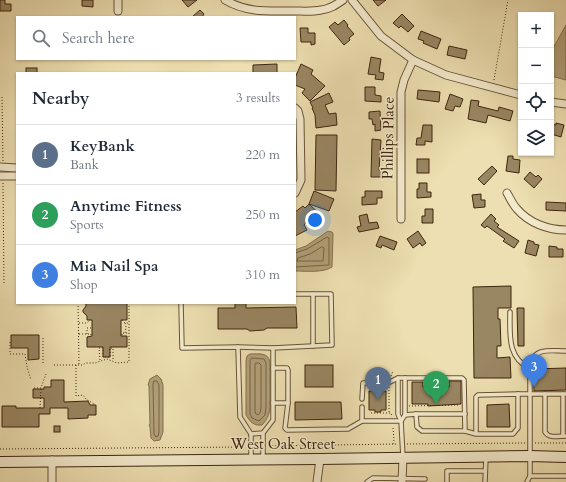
<!DOCTYPE html>
<html lang="en">
<head>
<meta charset="utf-8">
<style>
  :root { --surface:#fff; --page:#f2f2f3; --text:#1f2937; --muted:#747a83; --line:#e0e1e3; --accent:#8f2418 }
  body { margin:0; font-family:Cardo,serif; background:var(--page); color:var(--text) }
  .controls { position:absolute; right:12px; top:12px; display:grid; overflow:hidden; border-radius:0px; box-shadow:0 1px 3px #0004 }
  .controls button { width:36px; height:36px; display:grid; place-items:center; padding:0; border:0; border-bottom:1px solid var(--line); background:var(--surface); color:var(--text); font:20px sans-serif }
  .you { position:absolute; left:315px; top:220px; width:14px; height:14px; margin:-10px; border:3px solid #fff; border-radius:50%; background:#1a73e8; box-shadow:0 0 0 6px #1a73e833 }
  .badge { display:grid; place-items:center; width:26px; height:26px; border-radius:50%; background:var(--accent); color:#fff; font-size:13px; font-weight:700 }
  .pin { position:absolute; translate:-50% -33px; filter:drop-shadow(0 1px 2px #0008) }
  .pin::after { content:''; position:absolute; top:21px; width:14px; height:12px; background:inherit; clip-path:polygon(0 0,100% 0,50% 100%) }
  .list { margin:0; padding:0; list-style:none }
  h2 { display:flex; justify-content:space-between; align-items:center; height:52px; margin:0; padding:0 16px; font-size:17px }
  h2 small { font-size:13px; font-weight:400; color:var(--muted) }
  .list li { display:grid; grid-template-columns:26px 1fr auto; gap:12px; align-items:center; box-sizing:border-box; height:60px; padding:0 16px; border-top:1px solid var(--line) }
  .list b { display:block; font-size:15px; white-space:nowrap }
  .list p { margin:0; font-size:13px; white-space:nowrap; color:var(--muted) }
  .list em { font-size:13px; font-style:normal; color:var(--muted) }
  .icon { flex:none; width:22px; height:22px; fill:none; stroke:currentColor; stroke-width:2; stroke-linecap:round; stroke-linejoin:round }
  .map { position:relative; flex:none; width:566px; height:482px; overflow:hidden }
  .search { position:absolute; background:var(--surface); box-shadow:0 1px 3px #0004; left:16px; top:16px; width:280px; height:44px; display:flex; align-items:center; gap:10px; box-sizing:border-box; padding:0 14px; border-radius:0px; color:var(--muted); font-size:15px }
  .panel { position:absolute; background:var(--surface); box-shadow:0 1px 3px #0004; left:16px; top:72px; width:280px; height:232px; border-radius:0px }
  .map>svg:first-child { display:block }
</style>
</head>
<body>
<div class="map">
<svg width="566" height="482" viewBox="0 0 566 482">
  <rect width="100%" height="100%" fill="#eddfb1"/>
  <filter id="stains"><feTurbulence type="fractalNoise" baseFrequency=".005" numOctaves="4"/><feColorMatrix values="0 0 0 0 .2 0 0 0 0 .09 0 0 0 0 .02 0 0 0 .5 -.17"/></filter>
  <radialGradient id="worn" r=".72"><stop offset=".6" stop-color="#630" stop-opacity="0"/><stop offset="1" stop-color="#630" stop-opacity=".3"/></radialGradient>
  <g fill="#b1a079" stroke="#836f4e">
    <polygon points="566,25 566,80 551,76 551,52"/>
    <path d="M328,231L332,232L333,234L332,267C323,273 306,271 295,271V250L306,246Z"/>
    <path d="M250,354C259,354 268,352 270,362V408C269,416 267,420 262,425C254,426 250,422 246,415V361L247,356Z"/>
    <polygon points="157,375 161,379 163,385 163,432 160,440 154,441 151,438 150,427 149,425 150,424 149,386 148,385 150,379"/>
  </g>
  <g fill="none" stroke-linecap="round" stroke-linejoin="round">
    <g stroke="#776243" stroke-width="1">
      <polygon points="322,247 324,248 323,261 297,261 298,258 310,254"/>
      <polyline points="295,253 307,249 327,237 329,238 329,265 295,267"/>
      <polygon points="252,358 264,359 266,363 266,408 265,415 259,421 252,418 250,414 250,361"/>
      <polygon points="256,363 259,363 261,365 261,408 260,413 258,415 255,413 255,365"/>
      <polygon points="154,381 157,381 159,385 159,432 158,436 156,437 154,434 153,385"/>
    </g>
  </g>
  <g fill="#998662" stroke="#3d250d">
    <polygon points="0,0 5,0 5,4 11,4 11,11 0,11"/>
    <polygon points="82,0 93,0 93,7 82,6"/>
    <polygon points="182,0 197,0 188,7"/>
    <polygon points="373,0 386,0 378,6"/>
    <polygon points="200,10 204,14 202,17 192,17"/>
    <polygon points="402,14 414,26 408,32 401,26 399,28 393,23"/>
    <polygon points="344,20 348,25 347,26 354,34 349,38 350,40 344,45 329,27 335,22 338,25"/>
    <polygon points="300,28 308,28 308,33 315,33 315,44 311,45 311,42 301,42"/>
    <polygon points="421,31 441,39 437,49 423,43 424,41 418,39"/>
    <polygon points="449,46 467,50 465,59 447,55"/>
    <polygon points="371,57 381,59 379,72 384,73 383,80 375,79 376,75 368,74"/>
    <polygon points="277,64 277,73 253,73 253,65"/>
    <polygon points="301,64 313,70 311,74 325,86 310,101 302,93 305,89 295,85 295,78"/>
    <rect x="26" y="68" width="11" height="5"/>
    <polygon points="365,87 375,87 375,95 381,96 381,102 365,101"/>
    <polygon points="418,90 440,92 439,102 417,99"/>
    <polygon points="329,93 333,102 325,105 329,114 336,113 337,125 316,128 315,115 312,108 313,108 310,102"/>
    <polygon points="450,94 463,99 460,107 455,106 453,111 445,109"/>
    <polygon points="471,100 479,101 478,106 498,111 499,107 513,111 510,121 488,115 486,123 468,119"/>
    <polygon points="380,111 381,130 375,131 375,124 373,125 372,119 369,119 369,112"/>
    <polygon points="556,123 564,125 561,137 551,134 551,124 556,125"/>
    <polygon points="423,125 432,125 432,142 425,141 425,145 416,145 417,138 421,138"/>
    <polygon points="316,135 337,135 336,191 315,190"/>
    <polygon points="372,139 381,140 379,170 382,170 382,177 371,177"/>
    <polygon points="508,156 513,156 513,159 520,160 519,173 506,171"/>
    <rect x="417" y="159" width="12" height="14"/>
    <polygon points="492,166 497,171 484,185 478,179"/>
    <polygon points="530,172 536,177 538,175 542,179 534,188 524,179"/>
    <polygon points="419,183 427,183 427,192 431,192 431,197 417,198 417,189 419,189"/>
    <polygon points="314,191 334,199 329,211 309,204"/>
    <polygon points="365,191 382,191 382,198 377,198 377,204 362,205 362,197 365,197"/>
    <polygon points="481,194 481,200 485,200 485,207 474,208 472,195"/>
    <polygon points="546,202 566,203 566,211 546,210"/>
    <polygon points="309,204 323,217 316,226 309,219 304,225 307,230 295,236 295,212 303,206 305,208"/>
    <polygon points="425,209 433,209 433,223 422,223 422,216 425,216"/>
    <polygon points="367,214 369,223 377,222 379,228 359,232 357,227 361,226 359,216"/>
    <polygon points="491,214 496,219 494,221 499,225 497,227 519,241 514,248 503,241 505,239 487,226 485,228 481,225"/>
    <polygon points="418,231 426,243 422,246 420,243 413,248 407,239"/>
    <polygon points="380,236 397,242 394,250 382,245 381,248 376,246"/>
    <polygon points="528,240 534,242 534,244 539,245 536,256 525,253"/>
    <polygon points="549,246 557,247 557,249 563,249 563,257 549,257"/>
    <polygon points="511,286 511,308 498,308 498,319 500,319 501,346 497,346 497,358 510,357 511,378 474,378 473,287"/>
    <polygon points="86,303 127,303 127,320 121,320 121,336 127,336 127,347 110,347 110,357 103,357 103,347 87,347 87,337 92,336 92,320 87,320 87,316 83,312 83,310 86,306"/>
    <polygon points="235,303 246,303 246,308 296,307 297,328 267,328 264,330 250,331 247,329 218,329 218,308 235,308"/>
    <polygon points="517,308 524,308 524,346 518,346"/>
    <polygon points="11,335 39,335 39,359 28,360 28,348 11,348"/>
    <rect x="305" y="365" width="28" height="22"/>
    <polygon points="566,368 566,390 534,391 533,369"/>
    <polygon points="51,380 64,380 64,402 88,401 90,405 96,405 96,415 88,415 88,418 68,419 68,408 50,408 50,414 39,414 39,427 2,427 2,406 16,406 16,408 44,408 44,398 33,398 33,389 44,389 44,387 51,387"/>
    <polygon points="449,381 461,381 461,404 428,406 428,404 412,404 412,382 423,382 423,387 433,387 433,385 439,385 439,387 449,387"/>
    <polygon points="369,391 386,391 386,410 381,410 381,412 375,412 375,410 369,410"/>
    <polygon points="295,402 341,402 342,419 295,420"/>
    <polygon points="509,404 510,427 487,427 487,405"/>
    <rect x="54" y="426" width="6" height="6"/>
  </g>
  <g fill="none" stroke-linecap="round" stroke-linejoin="round">
    <g stroke="#695436" stroke-width="5.5">
      <g id="service">
        <polyline points="313,294 313,346"/>
        <polyline points="181,303 182,348 238,347 240,417 251,434 251,458"/>
        <path d="M510,312C510,335 507,357 530,369"/>
        <polyline points="238,347 273,348"/>
        <path d="M566,351C550,351 537,347 530,363V476H566"/>
        <polyline points="273,368 287,368 288,370 288,403"/>
        <polyline points="398,378 398,414 401,421"/>
        <polyline points="518,394 566,394"/>
        <path d="M545,394V432C549,439 559,436 566,436"/>
        <polyline points="563,394 563,436"/>
        <polyline points="362,399 363,383 390,382 398,378 462,378 464,380 465,431 422,431 417,427 416,414 405,415"/>
        <polyline points="273,403 288,403 285,428 287,430 348,429 362,421 401,421 403,457"/>
        <polyline points="362,407 362,421"/>
        <polyline points="416,414 465,414"/>
        <polyline points="401,421 405,415 405,378"/>
        <polyline points="465,431 476,434 513,434 518,428 518,394 478,395 476,397 476,434"/>
        <polyline points="251,434 263,433"/>
        <polyline points="263,458 263,433 273,420 273,348 332,345 331,294 295,294"/>
        <polyline points="367,482 373,478 425,479"/>
        <polyline points="447,482 447,471 485,471"/>
        <polyline points="485,482 486,457"/>
        <polyline points="527,482 530,476"/>
      </g>
    </g>
    <g stroke="#695436" stroke-width="9">
      <g id="minor">
        <path d="M225,0C247,13 268,11 293,11C302,11 312,12 321,10C330,9 336,5 343,0"/>
        <polyline points="352,0 381,36 413,60 446,75 521,95"/>
        <polyline points="118,11 118,0"/>
        <polyline points="551,102 566,104"/>
        <polyline points="295,108 298,111 300,119 301,180 295,193"/>
        <polyline points="0,167 17,168"/>
        <polyline points="0,176 17,176"/>
        <path d="M507,193C510,198 513,205 517,209C529,223 548,230 566,230"/>
        <polyline points="401,219 401,92 404,80 413,60"/>
        <polyline points="52,460 52,482"/>
        <polyline points="317,482 320,459"/>
        <polyline points="402,482 403,458"/>
      </g>
    </g>
    <g stroke="#3d250d" stroke-width="12">
      <polyline id="secondary" points="0,462 320,459 529,456 566,457"/>
    </g>
    <g stroke="#3d250d" stroke-width="1" stroke-dasharray="1 2" stroke-linecap="butt">
      <polyline points="494,80 508,0"/>
      <polyline points="2,97 3,161"/>
      <polyline points="3,183 4,283"/>
      <polyline points="78,303 79,364"/>
      <polyline points="122,320 125,323 128,323"/>
      <polyline points="79,323 87,323 90,320"/>
      <polyline points="125,323 126,327 125,333"/>
      <polyline points="79,334 91,334 91,336"/>
      <polyline points="87,334 87,328 91,328"/>
      <polyline points="122,335 122,333 128,333"/>
      <polyline points="43,338 43,365"/>
      <polyline points="10,342 10,354 25,354 27,367 31,380"/>
      <polyline points="100,360 99,348 103,348 103,357 110,357 110,348 113,348 113,361"/>
      <polyline points="54,365 82,365 86,363 95,363 107,359 117,363 129,362 129,303"/>
      <polyline points="76,365 76,396 83,395 86,399 94,404"/>
      <polyline points="391,376 393,371"/>
      <polyline points="389,387 389,413"/>
      <polyline points="34,388 41,388 46,374"/>
      <polyline points="409,406 460,405"/>
      <polyline points="40,408 41,388"/>
      <polyline points="371,413 391,413 392,417"/>
      <polyline points="393,428 394,440 393,444"/>
      <polyline points="535,443 566,443"/>
      <polyline points="407,444 525,443"/>
      <polyline points="269,446 397,444"/>
      <polyline points="0,449 245,447"/>
    </g>
    <use href="#service" stroke="#f3eacc" stroke-width="3.5"/>
    <use href="#minor" stroke="#f3eacc" stroke-width="7"/>
    <use href="#secondary" stroke="#f3eacc" stroke-width="10"/>
  </g>
  <g text-anchor="middle" dominant-baseline="central" stroke-width="3" stroke-linejoin="round" paint-order="stroke">
    <g font-size="15" fill="#3d250d" stroke="#f3eacc">
      <text transform="translate(388 138) rotate(-89)">Phillips Place</text>
      <text x="283" y="444">West Oak Street</text>
    </g>
  </g>
  <rect width="100%" height="100%" filter="url(#stains)"/>
  <rect width="100%" height="100%" fill="url(#worn)"/>
</svg>
<div class="controls">
<button>+</button>
<button>−</button>
<button><svg class="icon" aria-label="locate" viewBox="0 0 24 24"><circle cx="12" cy="12" r="6"/><path d="M12 2v4M12 18v4M2 12h4M18 12h4"/></svg></button>
<button><svg class="icon" aria-label="layers" viewBox="0 0 24 24"><path d="M12 4l9 5-9 5-9-5zM3 14l9 5 9-5"/></svg></button>
</div>
<div class="you"></div>
<div class="pin badge" style="left:378px;top:400px;background:#5c6f8a">1</div>
<div class="pin badge" style="left:436px;top:404px;background:#2e9e5b">2</div>
<div class="pin badge" style="left:534px;top:387px;background:#3f7fe0">3</div>
<div class="search"><svg class="icon" aria-label="search" viewBox="0 0 24 24"><circle cx="10" cy="10" r="6"/><path d="M15 15l6 6"/></svg>Search here</div>
<section class="panel">
<h2>Nearby<small>3 results</small></h2>
<ul class="list">
<li><span class="badge" style="background:#5c6f8a">1</span><div><b>KeyBank</b><p>Bank</p></div><em>220 m</em></li>
<li><span class="badge" style="background:#2e9e5b">2</span><div><b>Anytime Fitness</b><p>Sports</p></div><em>250 m</em></li>
<li><span class="badge" style="background:#3f7fe0">3</span><div><b>Mia Nail Spa</b><p>Shop</p></div><em>310 m</em></li>
</ul>
</section>
</div>
</body>
</html>
